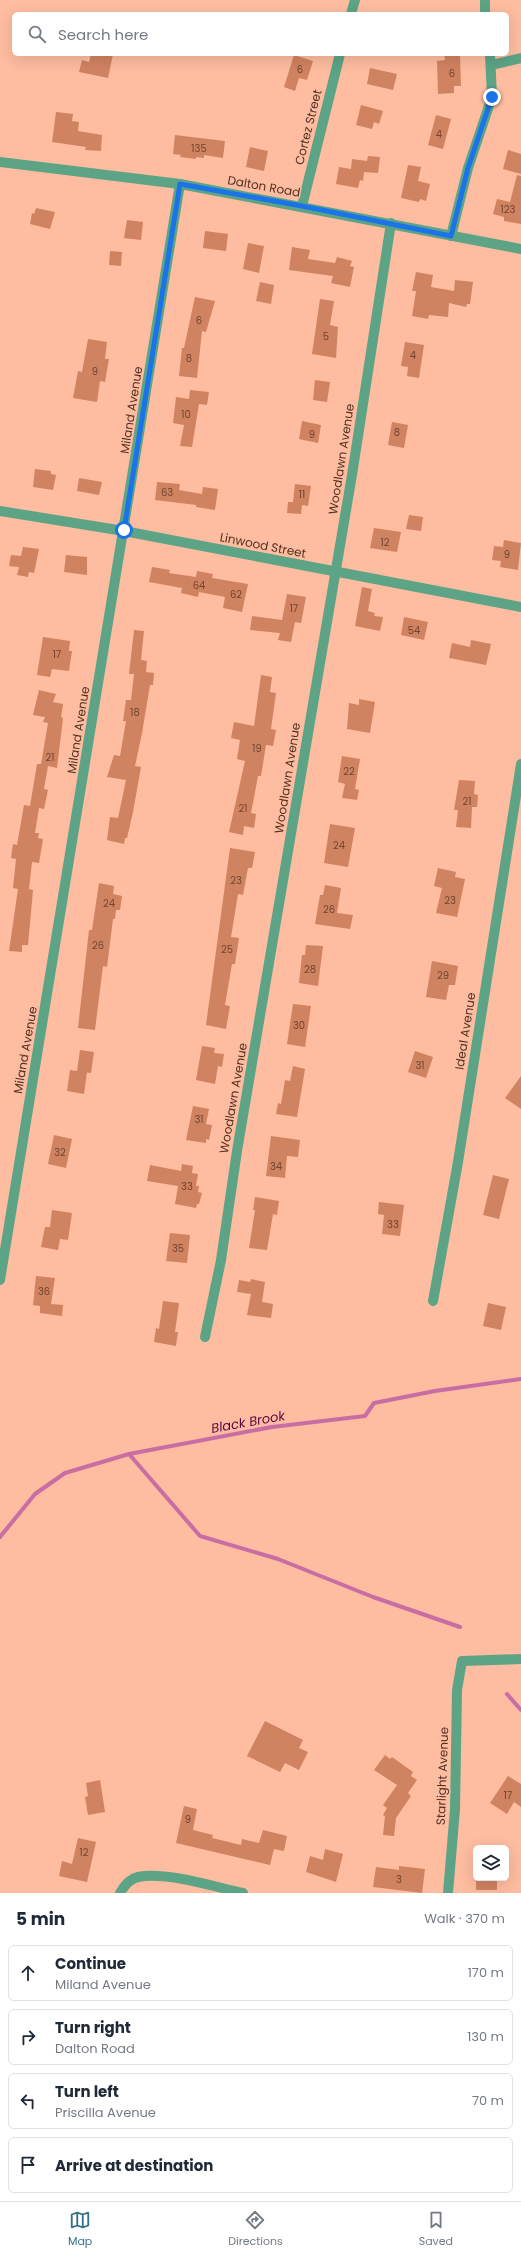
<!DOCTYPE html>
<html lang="en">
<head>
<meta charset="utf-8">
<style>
  :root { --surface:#fff; --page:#f2f2f3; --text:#1f2937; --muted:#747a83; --line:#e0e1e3; --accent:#337187 }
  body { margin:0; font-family:Poppins,sans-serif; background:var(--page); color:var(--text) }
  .controls { position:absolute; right:12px; bottom:12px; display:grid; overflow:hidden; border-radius:6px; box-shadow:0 4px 16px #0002 }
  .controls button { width:36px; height:36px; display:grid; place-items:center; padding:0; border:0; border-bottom:1px solid var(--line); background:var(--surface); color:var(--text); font:20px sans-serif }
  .stop { position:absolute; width:12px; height:12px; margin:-9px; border:3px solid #1a73e8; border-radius:50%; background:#fff }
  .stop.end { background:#1a73e8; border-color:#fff; box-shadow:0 1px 4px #0008 }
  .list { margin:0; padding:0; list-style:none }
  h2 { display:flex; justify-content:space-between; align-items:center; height:52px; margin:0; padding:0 16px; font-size:17px }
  h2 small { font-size:13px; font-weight:400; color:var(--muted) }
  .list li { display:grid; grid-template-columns:26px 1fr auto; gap:12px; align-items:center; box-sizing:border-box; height:56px; margin:0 8px 8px; padding:0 8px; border:1px solid var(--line); border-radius:6px }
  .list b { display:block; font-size:15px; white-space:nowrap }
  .list p { margin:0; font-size:13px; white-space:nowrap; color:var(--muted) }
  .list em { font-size:13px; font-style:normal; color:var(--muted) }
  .icon { flex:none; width:22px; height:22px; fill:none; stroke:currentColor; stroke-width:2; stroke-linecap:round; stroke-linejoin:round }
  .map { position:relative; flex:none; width:521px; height:1893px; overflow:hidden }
  .search { position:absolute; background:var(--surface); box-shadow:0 4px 16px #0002; left:12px; right:12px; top:12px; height:44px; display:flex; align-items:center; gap:10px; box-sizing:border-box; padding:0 14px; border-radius:6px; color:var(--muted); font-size:15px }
  .sheet { height:308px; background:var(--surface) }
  nav { display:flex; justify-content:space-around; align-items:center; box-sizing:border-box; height:56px; border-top:1px solid var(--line); background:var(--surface); font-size:11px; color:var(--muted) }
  nav a { display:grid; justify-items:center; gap:2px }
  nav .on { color:var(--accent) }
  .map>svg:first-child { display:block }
</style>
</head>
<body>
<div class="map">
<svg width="521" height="1893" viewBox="0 0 521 1893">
  <rect width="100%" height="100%" fill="#febca0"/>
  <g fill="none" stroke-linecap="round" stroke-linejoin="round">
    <g stroke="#c96da5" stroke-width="4">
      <polyline points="129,1454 200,1536 278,1559 373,1597 460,1627"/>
      <polyline points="0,1537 35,1494 65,1473 129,1454 272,1427 365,1416 374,1403 435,1391 521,1379"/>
      <polyline points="507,1694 521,1710"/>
    </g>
  </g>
  <g fill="#d08361">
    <polygon points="91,54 113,54 108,78 79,72 82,60 89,62"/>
    <polygon points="444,54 460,54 461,86 454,86 454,93 438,94 437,61 445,60"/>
    <polygon points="294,55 313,61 307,80 299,78 295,91 284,87"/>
    <polygon points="370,68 397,74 393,90 367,84"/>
    <polygon points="361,105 383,111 379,124 374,122 372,129 356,125"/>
    <polygon points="56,112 73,114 72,121 79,122 78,131 102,135 101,151 85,150 86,147 52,142"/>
    <polygon points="436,115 451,119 443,149 428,145"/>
    <polygon points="175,135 225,141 223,158 204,155 204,158 196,157 196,159 180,157 181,155 173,154"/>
    <polygon points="250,147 268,151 264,171 246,167"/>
    <polygon points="508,150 521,154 521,174 503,169"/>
    <polygon points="368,156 380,157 378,173 364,172 363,181 360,180 358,188 336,184 339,167 351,169 352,159 367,161"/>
    <polygon points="408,165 421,167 418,181 430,184 426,201 420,199 419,202 401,198"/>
    <polygon points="517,175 521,176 521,224 504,221 504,217 493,214 497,199 510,202"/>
    <polygon points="36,208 55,212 50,229 30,224 32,213 34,214"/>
    <polygon points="127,220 143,222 141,240 124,238"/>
    <polygon points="205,231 228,234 226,251 203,248"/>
    <polygon points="248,243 264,246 259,273 243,269"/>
    <polygon points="292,247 310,250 308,259 335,263 337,257 352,261 350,266 354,267 350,287 331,283 333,276 289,270"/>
    <polygon points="110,251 122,252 121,266 109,265"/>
    <polygon points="416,272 433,275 431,287 454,291 455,280 473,282 470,304 467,304 466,307 449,303 448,317 429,315 428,319 412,316 416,291 412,291"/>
    <polygon points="260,282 274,285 271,304 256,301"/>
    <polygon points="195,297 215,301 206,332 202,331 197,378 179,376 182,348 184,348"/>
    <polygon points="320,299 334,301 330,325 338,327 336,358 312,354"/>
    <polygon points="88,339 107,342 105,359 109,359 105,382 100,381 97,402 73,398 78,371 82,372"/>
    <polygon points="405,342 424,345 419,378 407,376 408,367 401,366"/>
    <polygon points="315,380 330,382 327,402 313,400"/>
    <polygon points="190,390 209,392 207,405 199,404 192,447 180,446 184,425 173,423 176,397 189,399"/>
    <polygon points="302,421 321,425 318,443 299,439"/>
    <polygon points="392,422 408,425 404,448 388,445"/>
    <polygon points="35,469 51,471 51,474 56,475 53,490 33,487"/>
    <polygon points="79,478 102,482 99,495 77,491"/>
    <polygon points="157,482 180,484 179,490 202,494 203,487 218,489 215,510 196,507 196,505 155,500"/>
    <polygon points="295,484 311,486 308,506 302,505 301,514 287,513 288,502 293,502"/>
    <polygon points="409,515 423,517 421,531 406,529"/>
    <polygon points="374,528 401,532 397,552 370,548"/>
    <polygon points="504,540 521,543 518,570 500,567 501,561 492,560 494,546 503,547"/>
    <polygon points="23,547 39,549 34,573 29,572 28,577 17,575 19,567 9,566 11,555 21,556"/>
    <polygon points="66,555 87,557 87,575 64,572"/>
    <polygon points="152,567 170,570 169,573 196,577 197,571 213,574 212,578 248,584 242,612 223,608 225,597 199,592 198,597 181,593 182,588 149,582"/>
    <polygon points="362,587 372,589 368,611 375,613 374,616 383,617 380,631 355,626"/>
    <polygon points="287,594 306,597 301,623 295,622 291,642 278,640 280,633 250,630 252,616 282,620"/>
    <polygon points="404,617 428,622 424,640 401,635"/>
    <polygon points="134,630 144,631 141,660 147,661 146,672 154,673 153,685 150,685 142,733 135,766 141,767 133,812 127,838 125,838 124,844 107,840 110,817 118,818 126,780 107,777 114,755 120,756 126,721 123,721 126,700 131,700 134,674 129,674"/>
    <polygon points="43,637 70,641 69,651 72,651 69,671 52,669 50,677 37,675"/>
    <polygon points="471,640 491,644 486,665 449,658 452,643 470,647"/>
    <polygon points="261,675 272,677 270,692 276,693 271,729 276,730 273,746 266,745 261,776 258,776 251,813 256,814 254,828 244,826 243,835 229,832 245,761 237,759 240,740 231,738 234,722 254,726"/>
    <polygon points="39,690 56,694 53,702 63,704 61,717 63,718 57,768 48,766 44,789 48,790 44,809 39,808 35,833 39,833 38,838 43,839 39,863 32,862 29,889 33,890 28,945 22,945 22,952 9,951 18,889 13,888 16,859 11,858 13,844 17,845 24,805 30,806 37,764 41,764 48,723 43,722 45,717 33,715"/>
    <polygon points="359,699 375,702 370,733 347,729 349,703 359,705"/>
    <polygon points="342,756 360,759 355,789 359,790 357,800 342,798 345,784 338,782"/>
    <polygon points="459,780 475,781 474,794 478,795 477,807 472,807 471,828 456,827 458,810 454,810"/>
    <polygon points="330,824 355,828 348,867 324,863"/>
    <polygon points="230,848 255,852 252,868 248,868 243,895 238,894 231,937 239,938 235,964 232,964 225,1005 230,1006 226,1029 206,1025"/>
    <polygon points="438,868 456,872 455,877 465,879 457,917 436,913 442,888 434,886"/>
    <polygon points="99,883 114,886 113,894 122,896 120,910 116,910 115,919 113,919 107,967 103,966 95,1030 78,1028 89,930 92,930"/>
    <polygon points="325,885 341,888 337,913 353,915 350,929 315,924 320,895 323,895"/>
    <polygon points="306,945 323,946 318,986 299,983 302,955 305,955"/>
    <polygon points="432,961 458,966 455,985 449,985 446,1000 426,997"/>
    <polygon points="293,1004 311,1006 305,1047 287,1044"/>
    <polygon points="202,1046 215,1048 214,1053 224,1054 222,1067 218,1066 215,1084 196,1080"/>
    <polygon points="80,1050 94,1052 91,1073 83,1072 87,1072 84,1094 67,1091 70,1070 77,1071"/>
    <polygon points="415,1051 433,1057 426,1078 408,1072"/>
    <polygon points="293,1066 305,1069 297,1117 276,1114 278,1103 281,1104 285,1080 290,1081"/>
    <polygon points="521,1076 521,1109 505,1098"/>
    <polygon points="193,1106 209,1109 206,1124 212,1125 209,1140 206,1139 206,1143 186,1140"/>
    <polygon points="54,1135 72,1139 66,1168 48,1164"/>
    <polygon points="271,1136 300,1140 298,1157 287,1156 285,1178 266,1176"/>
    <polygon points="182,1164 193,1166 192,1173 198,1174 196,1186 199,1186 198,1192 202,1193 199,1204 197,1204 196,1208 175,1204 178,1186 147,1181 150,1165 181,1171"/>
    <polygon points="493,1175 509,1179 499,1219 483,1215"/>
    <polygon points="255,1197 279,1201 277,1215 273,1214 267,1250 249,1248 255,1210 253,1210"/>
    <polygon points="379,1202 404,1205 400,1236 382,1234 384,1215 378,1214"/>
    <polygon points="52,1210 72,1213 68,1240 60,1239 58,1250 41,1247 45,1227 50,1227"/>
    <polygon points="170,1233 190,1235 187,1263 166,1261"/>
    <polygon points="36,1276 55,1278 51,1304 63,1305 62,1316 40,1313 40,1306 33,1305"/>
    <polygon points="251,1279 265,1282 262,1302 273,1304 271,1318 247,1315 251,1294 237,1292 239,1280 250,1282"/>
    <polygon points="163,1301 179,1303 175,1332 178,1332 176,1346 154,1342 156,1328 159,1329"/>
    <polygon points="488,1303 506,1307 501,1330 483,1326"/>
    <polygon points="265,1721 303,1740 299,1748 308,1752 299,1770 285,1763 280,1772 247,1756"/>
    <polygon points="385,1755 390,1759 392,1757 413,1772 411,1776 417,1780 408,1793 411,1796 396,1818 394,1836 383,1835 385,1816 383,1815 387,1808 383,1805 397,1785 374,1770"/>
    <polygon points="508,1776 521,1784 521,1807 514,1802 507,1814 490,1803"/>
    <polygon points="100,1780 105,1812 88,1815 85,1797 88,1796 86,1783"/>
    <polygon points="184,1806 197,1809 193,1830 213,1835 212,1838 241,1845 242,1839 259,1843 263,1830 287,1836 284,1851 274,1849 270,1865 176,1843"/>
    <polygon points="78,1838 96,1842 87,1882 59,1876 62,1861 72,1864"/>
    <polygon points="325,1849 343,1854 336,1882 306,1872 310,1856 323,1860"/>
    <polygon points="399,1866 425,1869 422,1893 373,1887 376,1867 399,1870"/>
    <rect x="476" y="1878" width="21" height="12"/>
  </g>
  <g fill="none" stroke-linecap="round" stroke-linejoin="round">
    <g stroke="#5ca485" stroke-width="10">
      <polyline points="351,14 355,0"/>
      <polyline points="485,14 485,0"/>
      <polyline points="492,65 521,58"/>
      <polyline points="302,206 340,54"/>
      <polyline points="451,236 468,168 492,97 490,54"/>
      <polyline points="0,511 124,531 521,607"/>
      <polyline points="0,1280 180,184"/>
      <polyline points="433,1301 458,1162 521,764"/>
      <polyline points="205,1337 221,1260 237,1151 352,475 391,223"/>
      <path d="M120,1893C124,1886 129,1879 138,1877C165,1871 215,1887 243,1893"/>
      <polyline points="448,1893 455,1809 457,1690 462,1661 521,1659"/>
    </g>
    <polyline stroke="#5ca485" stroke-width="10" points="0,162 180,184 521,249"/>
  </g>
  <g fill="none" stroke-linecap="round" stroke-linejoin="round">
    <polyline stroke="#1a73e8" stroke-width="5" points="124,530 180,184 302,206 451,236 468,168 492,97"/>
  </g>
  <g text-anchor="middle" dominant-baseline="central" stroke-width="3" stroke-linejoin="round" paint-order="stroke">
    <g font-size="10" fill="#704531">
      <text x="300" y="69">6</text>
      <text x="452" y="73">6</text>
      <text x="439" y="134">4</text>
      <text x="199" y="148">135</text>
      <text x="508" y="209">123</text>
      <text x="199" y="320">6</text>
      <text x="326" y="336">5</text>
      <text x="413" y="355">4</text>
      <text x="189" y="358">8</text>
      <text x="95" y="371">9</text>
      <text x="186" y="414">10</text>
      <text x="397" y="432">8</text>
      <text x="312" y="434">9</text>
      <text x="167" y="492">63</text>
      <text x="302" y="494">11</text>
      <text x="385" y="542">12</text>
      <text x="507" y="554">9</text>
      <text x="199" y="585">64</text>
      <text x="236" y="594">62</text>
      <text x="294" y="608">17</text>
      <text x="414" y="630">54</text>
      <text x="57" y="654">17</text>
      <text x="135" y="712">18</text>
      <text x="257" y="748">19</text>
      <text x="50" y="757">21</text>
      <text x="349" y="771">22</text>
      <text x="467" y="801">21</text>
      <text x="243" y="808">21</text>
      <text x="339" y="845">24</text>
      <text x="236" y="880">23</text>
      <text x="450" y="900">23</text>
      <text x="109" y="903">24</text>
      <text x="329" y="909">26</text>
      <text x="98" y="945">26</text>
      <text x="227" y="949">25</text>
      <text x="310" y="969">28</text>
      <text x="443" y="975">29</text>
      <text x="299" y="1025">30</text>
      <text x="420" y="1065">31</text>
      <text x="199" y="1119">31</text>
      <text x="60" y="1152">32</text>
      <text x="276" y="1166">34</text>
      <text x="187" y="1186">33</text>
      <text x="393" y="1224">33</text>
      <text x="178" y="1248">35</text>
      <text x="44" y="1291">36</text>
      <text x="508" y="1795">17</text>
      <text x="188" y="1819">9</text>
      <text x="84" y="1852">12</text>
      <text x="399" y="1879">3</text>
    </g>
    <g font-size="12" fill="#503021" stroke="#febca0">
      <text transform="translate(308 127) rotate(-76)">Cortez Street</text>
      <text transform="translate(264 186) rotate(10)">Dalton Road</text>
      <text transform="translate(131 410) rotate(-81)">Miland Avenue</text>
      <text transform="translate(341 459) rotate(-81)">Woodlawn Avenue</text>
      <text transform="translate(263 545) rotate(11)">Linwood Street</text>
      <text transform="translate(78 730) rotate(-81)">Miland Avenue</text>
      <text transform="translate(287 778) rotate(-81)">Woodlawn Avenue</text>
      <text transform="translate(465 1031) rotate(-81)">Ideal Avenue</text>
      <text transform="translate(25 1050) rotate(-80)">Miland Avenue</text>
      <text transform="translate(233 1098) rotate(-80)">Woodlawn Avenue</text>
      <text transform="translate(442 1776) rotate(-88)">Starlight Avenue</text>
    </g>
    <g font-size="13" font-style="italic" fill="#5b0442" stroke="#febca0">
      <text transform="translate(248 1422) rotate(-10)">Black Brook</text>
    </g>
  </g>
</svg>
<div class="controls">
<button><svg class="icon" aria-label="layers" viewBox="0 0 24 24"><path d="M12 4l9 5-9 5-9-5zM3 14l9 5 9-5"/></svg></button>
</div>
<div class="stop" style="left:124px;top:530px"></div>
<div class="stop end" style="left:492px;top:97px"></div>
<div class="search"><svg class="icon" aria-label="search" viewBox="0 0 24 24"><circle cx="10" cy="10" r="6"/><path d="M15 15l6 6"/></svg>Search here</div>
</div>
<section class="sheet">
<h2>5 min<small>Walk · 370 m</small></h2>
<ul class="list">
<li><svg class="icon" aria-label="ahead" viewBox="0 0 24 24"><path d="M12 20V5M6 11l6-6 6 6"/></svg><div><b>Continue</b><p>Miland Avenue</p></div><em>170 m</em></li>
<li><svg class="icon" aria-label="right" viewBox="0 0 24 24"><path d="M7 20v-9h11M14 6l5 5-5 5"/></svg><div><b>Turn right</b><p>Dalton Road</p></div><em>130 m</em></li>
<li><svg class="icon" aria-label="left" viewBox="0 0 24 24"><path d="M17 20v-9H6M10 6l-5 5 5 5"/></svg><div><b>Turn left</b><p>Priscilla Avenue</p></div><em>70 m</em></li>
<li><svg class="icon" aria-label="arrive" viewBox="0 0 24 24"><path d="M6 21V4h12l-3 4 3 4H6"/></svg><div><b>Arrive at destination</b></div></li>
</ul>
</section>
<nav>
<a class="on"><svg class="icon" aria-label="map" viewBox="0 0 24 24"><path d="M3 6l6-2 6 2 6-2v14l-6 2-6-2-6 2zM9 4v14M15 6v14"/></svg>Map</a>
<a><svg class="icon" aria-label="directions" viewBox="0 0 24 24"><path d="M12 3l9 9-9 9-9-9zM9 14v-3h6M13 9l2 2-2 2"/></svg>Directions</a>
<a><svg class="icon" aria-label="saved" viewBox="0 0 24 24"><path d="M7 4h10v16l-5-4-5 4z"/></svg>Saved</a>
</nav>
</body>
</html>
